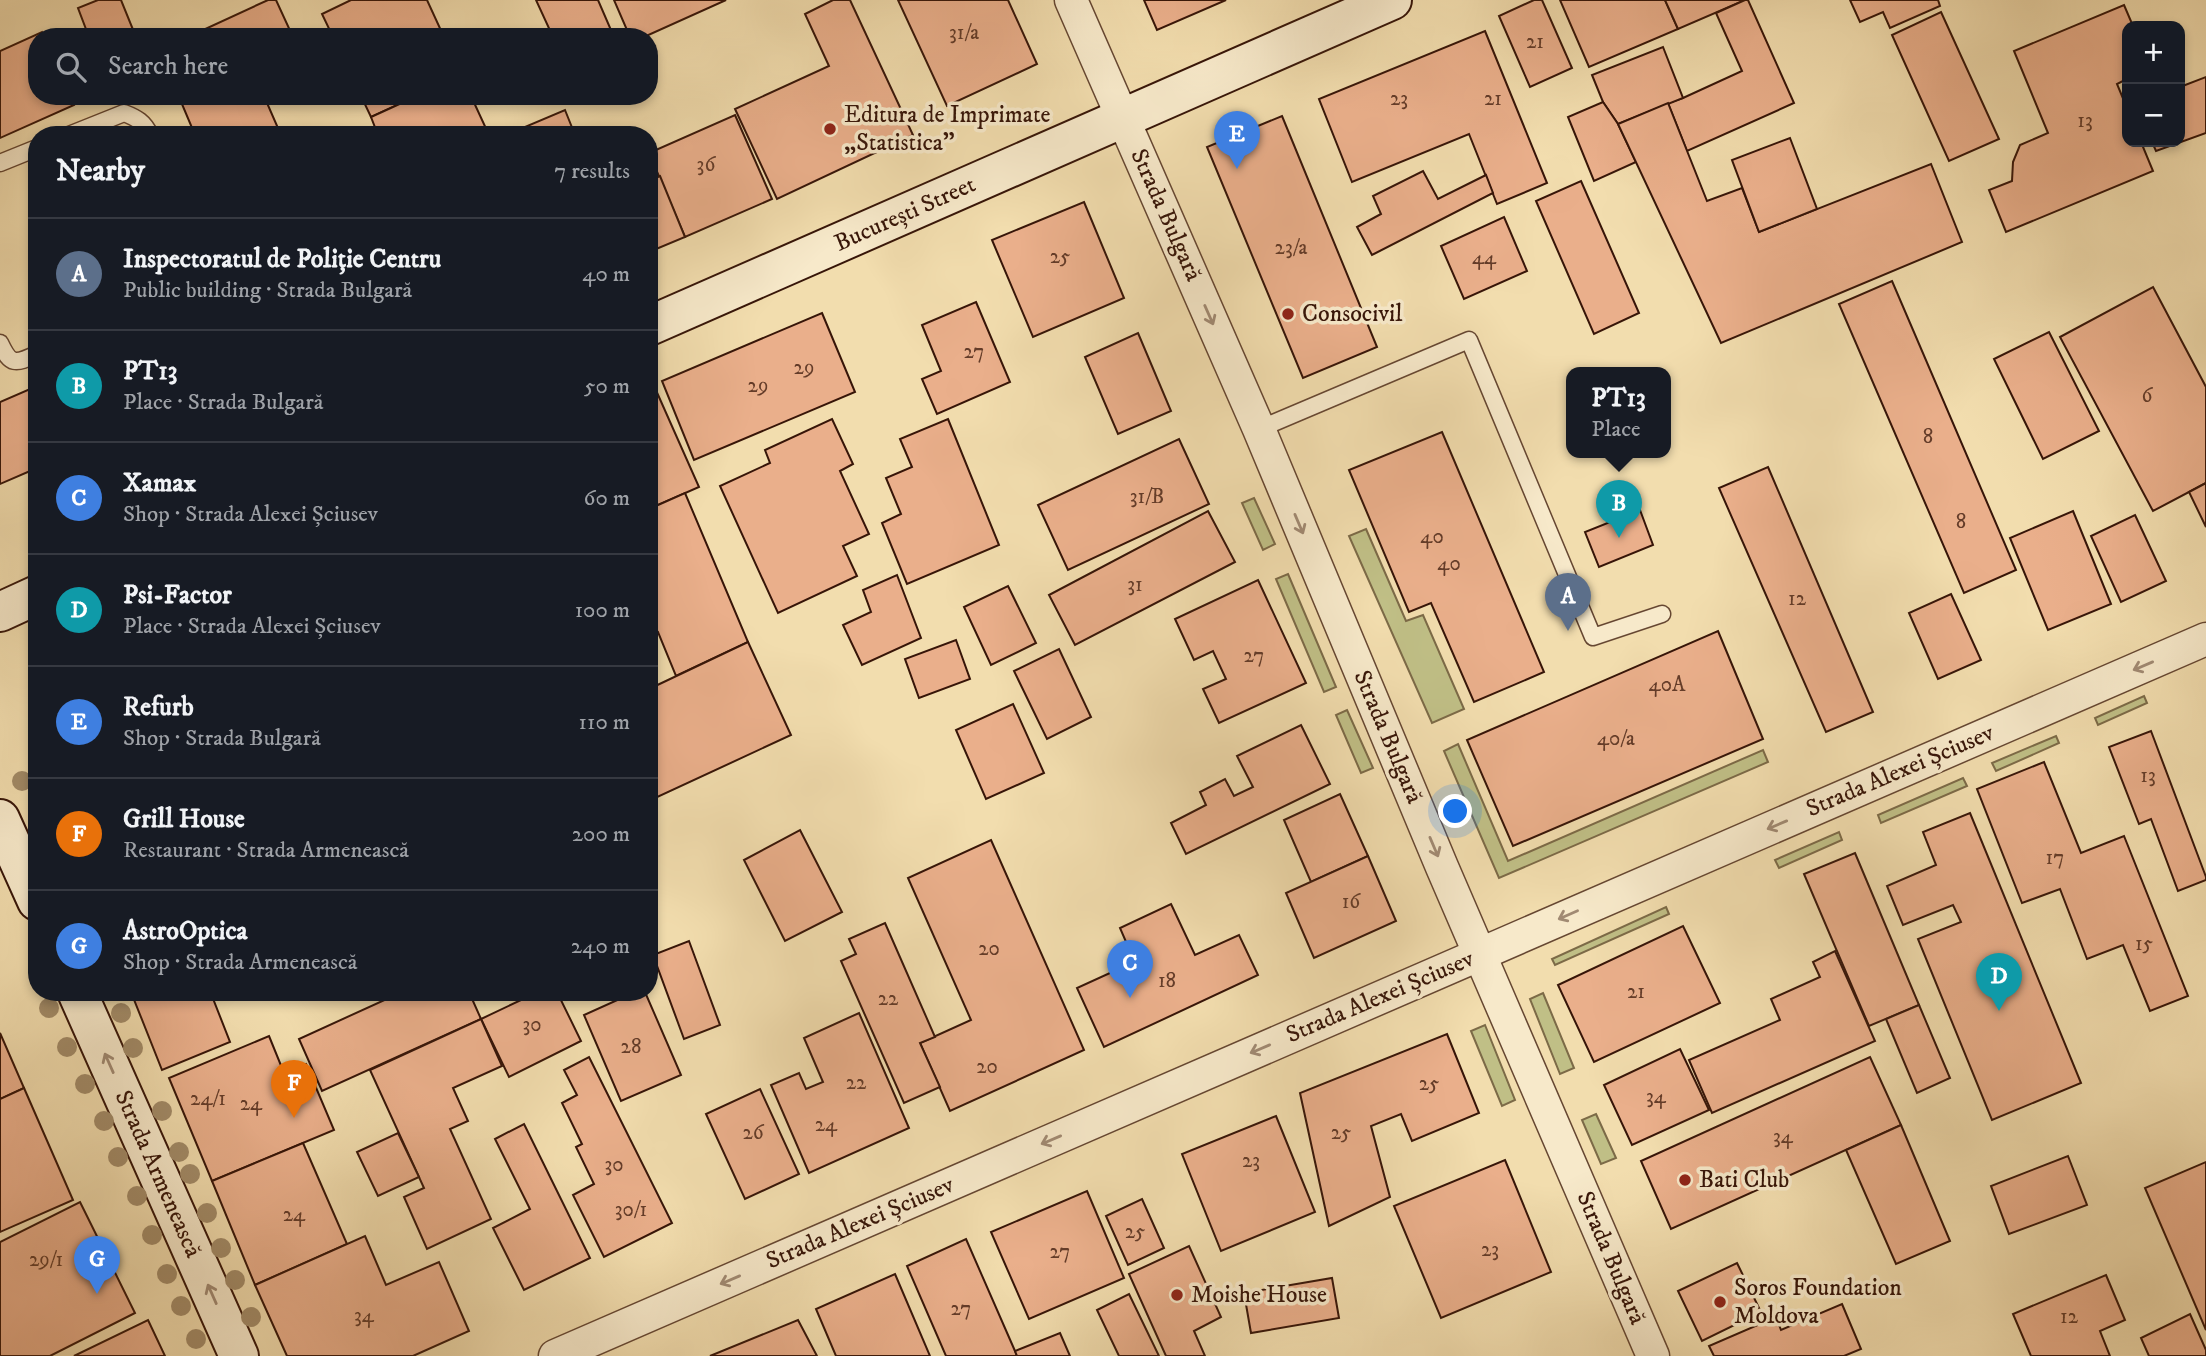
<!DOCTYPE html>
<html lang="en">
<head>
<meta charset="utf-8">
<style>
  :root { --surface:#171b24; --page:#20242c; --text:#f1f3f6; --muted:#9ea1a6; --line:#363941; --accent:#c59692 }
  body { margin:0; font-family:"IM FELL DW Pica",serif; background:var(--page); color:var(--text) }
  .controls { position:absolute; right:21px; top:21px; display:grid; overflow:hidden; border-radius:14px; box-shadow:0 4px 10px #0003 }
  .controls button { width:63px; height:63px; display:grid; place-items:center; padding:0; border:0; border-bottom:2px solid var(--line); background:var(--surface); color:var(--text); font:35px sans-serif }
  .you { position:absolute; left:1456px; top:812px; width:24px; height:24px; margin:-18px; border:5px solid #fff; border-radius:50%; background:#1a73e8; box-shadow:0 0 0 10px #1a73e833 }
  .badge { display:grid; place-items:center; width:46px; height:46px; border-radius:50%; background:var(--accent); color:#fff; font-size:23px; font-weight:700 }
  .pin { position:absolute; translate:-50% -58px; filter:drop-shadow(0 2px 4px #0008) }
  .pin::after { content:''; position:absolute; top:37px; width:24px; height:21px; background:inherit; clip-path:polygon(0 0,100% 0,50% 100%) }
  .popup { position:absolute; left:1566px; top:367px; width:105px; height:91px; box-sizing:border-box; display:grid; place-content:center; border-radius:14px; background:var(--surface); filter:drop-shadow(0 2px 5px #0005); font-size:23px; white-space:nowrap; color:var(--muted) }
  .popup b { font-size:26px; color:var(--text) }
  .popup::after { content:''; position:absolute; left:50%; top:100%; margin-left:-14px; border:14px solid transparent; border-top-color:var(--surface) }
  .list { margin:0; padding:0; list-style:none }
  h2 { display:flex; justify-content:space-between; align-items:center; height:91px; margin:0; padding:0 28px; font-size:30px }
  h2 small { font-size:23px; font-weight:400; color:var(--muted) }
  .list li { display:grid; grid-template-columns:46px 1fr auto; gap:21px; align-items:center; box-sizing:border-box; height:112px; padding:0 28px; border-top:2px solid var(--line) }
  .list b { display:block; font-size:26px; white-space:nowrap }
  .list p { margin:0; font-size:23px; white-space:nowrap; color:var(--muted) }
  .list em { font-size:23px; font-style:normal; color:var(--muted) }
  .icon { flex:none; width:38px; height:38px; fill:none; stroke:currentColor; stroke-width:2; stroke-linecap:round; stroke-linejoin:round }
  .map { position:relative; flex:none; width:2206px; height:1356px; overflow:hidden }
  .search { position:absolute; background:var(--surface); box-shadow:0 4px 10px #0003; left:28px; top:28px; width:630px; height:77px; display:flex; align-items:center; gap:18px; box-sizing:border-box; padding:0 24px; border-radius:28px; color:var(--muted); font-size:26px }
  .panel { position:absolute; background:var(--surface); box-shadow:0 4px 10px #0003; left:28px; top:126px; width:630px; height:875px; border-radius:28px }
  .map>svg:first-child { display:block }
</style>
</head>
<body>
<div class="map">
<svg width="2206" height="1356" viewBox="0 0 2206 1356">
  <rect width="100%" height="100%" fill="#f2ddae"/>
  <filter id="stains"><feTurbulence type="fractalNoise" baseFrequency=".00286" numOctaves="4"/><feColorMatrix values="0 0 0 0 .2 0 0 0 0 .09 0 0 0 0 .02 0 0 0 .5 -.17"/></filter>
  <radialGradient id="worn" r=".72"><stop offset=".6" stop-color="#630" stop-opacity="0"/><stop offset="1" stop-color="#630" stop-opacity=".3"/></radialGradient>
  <g fill="#c0bf86" stroke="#7c6a47" stroke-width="2">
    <polygon points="1254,498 1275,544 1263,550 1242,503"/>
    <polygon points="1366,529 1406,621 1423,615 1464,709 1432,723 1349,536"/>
    <polygon points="1288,574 1336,687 1324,692 1276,579"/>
    <polygon points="2144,696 2147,703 2098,725 2095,718"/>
    <polygon points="1347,710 1373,768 1361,773 1336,715"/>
    <polygon points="2056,736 2059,743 1996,771 1992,763"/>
    <polygon points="1458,744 1508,861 1763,750 1768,762 1499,878 1444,751"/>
    <polygon points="1963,778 1967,786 1881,823 1878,815"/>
    <polygon points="1839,832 1842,840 1779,868 1775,860"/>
    <polygon points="1666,907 1669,914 1555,965 1552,959"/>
    <polygon points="1543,993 1574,1068 1560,1074 1530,999"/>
    <polygon points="1485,1025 1515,1100 1502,1106 1471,1031"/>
    <polygon points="1596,1114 1616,1158 1601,1164 1582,1120"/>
  </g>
  <g fill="#eaaf8b" stroke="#371508" stroke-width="2">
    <polygon points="98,0 121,0 136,37 89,37 78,8"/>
    <polygon points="268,0 276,0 293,37 206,37 203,30"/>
    <polygon points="351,0 427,0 444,37 333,37 322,14"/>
    <polygon points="536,0 598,0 614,37 553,37"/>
    <polygon points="614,0 726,0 644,37 630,37"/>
    <polygon points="833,0 850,0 913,135 777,199 735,109 829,66 805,14"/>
    <polygon points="898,0 1008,0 1037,64 947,106"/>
    <polygon points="1144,0 1226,0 1157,30"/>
    <polygon points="1534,0 1542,0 1572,68 1530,87 1499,16"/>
    <polygon points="1560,0 1665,0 1678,29 1589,67"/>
    <polygon points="1665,0 1745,0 1678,29"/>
    <polygon points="1745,0 1748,0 1794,103 1687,151 1668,103 1683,98 1742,71 1716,13"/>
    <polygon points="1850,0 1938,0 1940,6 1890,28 1883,12 1860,22"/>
    <polygon points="2124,5 2133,26 2127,26 2127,79 2117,84 2127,108 2127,142 2141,142 2153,171 2006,232 1989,190 2012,181 2013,162 2020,145 2048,133 2014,51"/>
    <polygon points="1941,12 1999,139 1949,161 1892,35"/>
    <polygon points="1485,31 1547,183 1497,204 1469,134 1352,182 1319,99"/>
    <polygon points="42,32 44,37 37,37 37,96 70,96 74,105 0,138 0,51"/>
    <polygon points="1663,47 1683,98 1618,124 1603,102 1592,75"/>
    <polygon points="2206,77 2206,133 2156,151 2152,142 2180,142 2180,87"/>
    <polygon points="181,96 264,96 281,135 195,135 179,97"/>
    <polygon points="361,96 417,96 371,117"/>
    <polygon points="417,96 471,96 489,135 378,135 371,117"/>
    <polygon points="1603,102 1618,124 1636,162 1594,181 1568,117"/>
    <polygon points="1668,103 1707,201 1742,188 1759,232 1931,164 1962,242 1721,343 1618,124"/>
    <polygon points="565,110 575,135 514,135 513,132"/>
    <polygon points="735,115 772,199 685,237 649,153"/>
    <polygon points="1282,116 1377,347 1303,378 1207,147"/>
    <polygon points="1790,138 1817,209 1759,232 1732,160"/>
    <polygon points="1423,171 1438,199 1486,175 1493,193 1372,255 1357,227 1381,214 1373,196"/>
    <polygon points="660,176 685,237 649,252 649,181"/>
    <polygon points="1581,181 1639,313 1594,334 1536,201"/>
    <polygon points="1084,202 1124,298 1033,337 992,240"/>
    <polygon points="1504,217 1527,271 1464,299 1441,246"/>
    <polygon points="1892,281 2016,570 1964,593 1839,304"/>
    <polygon points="2153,287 2206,387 2206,483 2153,511 2060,337"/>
    <polygon points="976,302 1010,382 937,414 922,379 941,371 922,325"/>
    <polygon points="822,313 855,392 694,460 662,381"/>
    <polygon points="2049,332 2099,431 2043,459 1994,359"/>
    <polygon points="1138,333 1171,411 1118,434 1085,357"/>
    <polygon points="651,379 699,487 649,509 649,380"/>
    <polygon points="37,386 37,468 0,484 0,402"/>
    <polygon points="832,419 853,464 840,471 869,534 843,546 857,576 778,613 720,486 770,463 765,450"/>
    <polygon points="948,419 999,545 907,584 882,523 901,514 886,478 912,467 900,439"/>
    <polygon points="1442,432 1544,672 1474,702 1431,603 1409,612 1349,470"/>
    <polygon points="1179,439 1209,504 1068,570 1038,505"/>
    <polygon points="1768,467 1873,712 1826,732 1719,488"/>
    <polygon points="2206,483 2206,527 2189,492"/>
    <polygon points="685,493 748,642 676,676 658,632 649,636 649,509"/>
    <polygon points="1640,510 1653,545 1599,567 1585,532"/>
    <polygon points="1208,511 1235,562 1075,645 1049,595"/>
    <polygon points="2073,511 2111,604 2048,630 2010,538"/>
    <polygon points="2135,515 2166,581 2121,602 2091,536"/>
    <polygon points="897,575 921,638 862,665 843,625 871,612 863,590"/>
    <polygon points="1258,580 1306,683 1219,723 1203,689 1226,679 1213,651 1194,660 1175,619"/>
    <polygon points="1008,586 1036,643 991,665 964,607"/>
    <polygon points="1951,594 1981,660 1938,679 1909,613"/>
    <polygon points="1718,631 1763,739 1513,846 1467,740"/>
    <polygon points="956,640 970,679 919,698 905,659"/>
    <polygon points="748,642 791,735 653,799 649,792 649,689"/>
    <polygon points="1059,649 1091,717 1047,739 1014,671"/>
    <polygon points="1013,704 1044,773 986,799 956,730"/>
    <polygon points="1301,725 1330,784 1186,854 1171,823 1206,805 1200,792 1225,779 1234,796 1253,787 1237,756"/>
    <polygon points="2151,731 2206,877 2206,880 2178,891 2151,819 2139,824 2109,747"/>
    <polygon points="2044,762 2081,853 2124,836 2188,996 2150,1011 2123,945 2087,959 2060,889 2022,903 1977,789"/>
    <polygon points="1340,794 1368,856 1311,882 1284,820"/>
    <polygon points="1970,813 2081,1083 1992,1120 1918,939 1961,922 1953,905 1903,925 1887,886 1936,865 1923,832"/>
    <polygon points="800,830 842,912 785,941 744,860"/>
    <polygon points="991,840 1084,1050 950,1111 920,1043 971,1020 908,878"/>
    <polygon points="1855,853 1919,1005 1869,1026 1804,874"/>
    <polygon points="1368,856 1396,921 1314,958 1286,893"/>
    <polygon points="1171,904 1195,955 1239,935 1258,975 1104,1047 1077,988 1121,968 1116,958 1130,951 1120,928"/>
    <polygon points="885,923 935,1037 920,1043 940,1087 904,1103 841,961 856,954 849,939"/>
    <polygon points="1683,926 1720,1003 1594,1062 1558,985"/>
    <polygon points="689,941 720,1025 684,1039 653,955"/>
    <polygon points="1835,951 1875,1041 1712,1113 1689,1060 1780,1020 1771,999 1820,977 1813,962"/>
    <polygon points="131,992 221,992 212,996 230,1042 162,1070"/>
    <polygon points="402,992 469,992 481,1019 322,1091 299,1039"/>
    <polygon points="538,992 557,992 581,1041 509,1077 481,1019"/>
    <polygon points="635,992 645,992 681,1075 621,1101 584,1015"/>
    <polygon points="1919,1005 1950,1078 1917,1093 1886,1019"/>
    <polygon points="859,1013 909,1128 809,1173 771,1085 799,1073 806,1089 823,1082 804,1038"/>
    <polygon points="481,1019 502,1066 453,1088 468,1121 450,1129 491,1219 427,1249 404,1197 424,1188 370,1070"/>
    <polygon points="0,1033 24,1088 0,1099"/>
    <polygon points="1447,1034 1479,1113 1412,1141 1401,1114 1371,1126 1390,1197 1329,1226 1300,1093"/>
    <polygon points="269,1036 284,1073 306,1064 334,1130 212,1181 169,1078"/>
    <polygon points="1680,1049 1709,1110 1632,1145 1604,1085"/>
    <polygon points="589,1057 672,1223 604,1257 573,1195 594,1184 576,1147 582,1144 562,1103 577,1095 564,1070"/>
    <polygon points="1870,1057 1901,1125 1671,1229 1641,1161"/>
    <polygon points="24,1088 73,1200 0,1232 0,1099"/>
    <polygon points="760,1089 799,1174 745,1199 706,1114"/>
    <polygon points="1276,1116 1315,1212 1221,1251 1182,1154"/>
    <polygon points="524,1124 590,1258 524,1290 493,1228 530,1209 495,1139"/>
    <polygon points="1901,1125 1950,1241 1896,1264 1846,1150"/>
    <polygon points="398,1133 419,1177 378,1196 357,1152"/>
    <polygon points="303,1143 347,1244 255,1285 212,1181"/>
    <polygon points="2068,1156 2087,1205 2009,1234 1991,1186"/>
    <polygon points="1505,1160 1551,1272 1441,1318 1394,1206"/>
    <polygon points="2206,1162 2206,1330 2145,1188"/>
    <polygon points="1087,1191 1124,1278 1029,1319 991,1232"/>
    <polygon points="1142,1199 1164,1248 1128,1265 1106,1216"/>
    <polygon points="80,1202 135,1313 50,1356 0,1356 0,1242"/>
    <polygon points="365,1236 386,1285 439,1262 469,1331 413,1356 287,1356 255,1285"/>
    <polygon points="966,1239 1015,1351 1017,1356 946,1356 907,1266"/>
    <polygon points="1189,1246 1221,1317 1194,1331 1205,1356 1166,1356 1129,1274"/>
    <polygon points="1737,1263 1761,1312 1702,1341 1678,1291"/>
    <polygon points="895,1274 930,1356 836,1356 816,1309"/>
    <polygon points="2106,1275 2125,1320 2100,1331 2110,1356 2031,1356 2013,1314"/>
    <polygon points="1332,1278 1339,1318 1251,1333 1244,1293"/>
    <polygon points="1129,1294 1159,1356 1119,1356 1097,1310"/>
    <polygon points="1842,1304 1861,1349 1844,1356 1714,1356 1709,1346 1776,1317 1781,1330"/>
    <polygon points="2190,1314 2206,1350 2206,1356 2149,1356 2141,1338"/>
    <polygon points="148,1320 165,1356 74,1356"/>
    <polygon points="798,1320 817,1356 710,1356"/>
    <polygon points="1060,1333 1070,1356 1017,1356 1015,1351"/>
  </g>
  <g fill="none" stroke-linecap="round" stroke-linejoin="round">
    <g stroke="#664732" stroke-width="19">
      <g id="lane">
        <path d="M69,135L124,113C137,118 144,122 150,135"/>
        <polyline points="0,163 37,148"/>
        <path d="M0,343C11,366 15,364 37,354"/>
        <polyline points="1259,429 1469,340 1593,637 1662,614"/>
      </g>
    </g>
    <g stroke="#664732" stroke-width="35">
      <g id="street">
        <polyline points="1071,0 1259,429 1442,867 1653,1356"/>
        <polyline points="555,1356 2206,639"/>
      </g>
    </g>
    <g stroke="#371508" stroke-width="42">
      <g id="secondary">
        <polyline points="649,326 1392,0"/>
        <polyline points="0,612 37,595"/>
        <polyline points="0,819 37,901"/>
        <polyline points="77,992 239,1356"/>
      </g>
    </g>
    <use href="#lane" stroke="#f7e9ca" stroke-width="16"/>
    <use href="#street" stroke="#f7e9ca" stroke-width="32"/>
    <use href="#secondary" stroke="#f7e9ca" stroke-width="38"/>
  </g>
  <g fill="#a28b68">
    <circle cx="22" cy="781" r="10"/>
    <circle cx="49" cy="1008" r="10"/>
    <circle cx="121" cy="1013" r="10"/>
    <circle cx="67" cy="1047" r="10"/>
    <circle cx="133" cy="1048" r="10"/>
    <circle cx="85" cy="1084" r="10"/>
    <circle cx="162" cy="1111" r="10"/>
    <circle cx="104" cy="1121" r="10"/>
    <circle cx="179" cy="1152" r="10"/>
    <circle cx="118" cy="1157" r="10"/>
    <circle cx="190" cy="1174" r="10"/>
    <circle cx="137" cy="1196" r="10"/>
    <circle cx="207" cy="1213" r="10"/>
    <circle cx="152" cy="1235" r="10"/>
    <circle cx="221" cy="1248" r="10"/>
    <circle cx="167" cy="1274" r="10"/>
    <circle cx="235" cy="1280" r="10"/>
    <circle cx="181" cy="1306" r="10"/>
    <circle cx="251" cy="1317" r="10"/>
    <circle cx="196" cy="1339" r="10"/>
  </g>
  <defs><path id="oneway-shaft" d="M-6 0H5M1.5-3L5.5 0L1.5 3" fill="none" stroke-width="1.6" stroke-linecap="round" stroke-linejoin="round" transform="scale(1.75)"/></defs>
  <g stroke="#a18a73">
    <use href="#oneway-shaft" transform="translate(1209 315) rotate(66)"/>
    <use href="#oneway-shaft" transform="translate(1299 524) rotate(67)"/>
    <use href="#oneway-shaft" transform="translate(2143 666) rotate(157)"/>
    <use href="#oneway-shaft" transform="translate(1777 825) rotate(157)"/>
    <use href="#oneway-shaft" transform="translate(1434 847) rotate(67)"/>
    <use href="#oneway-shaft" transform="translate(1568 915) rotate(156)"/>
    <use href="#oneway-shaft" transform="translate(1260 1049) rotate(157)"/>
    <use href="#oneway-shaft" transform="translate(109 1063) rotate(-114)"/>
    <use href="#oneway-shaft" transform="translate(1051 1140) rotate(157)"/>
    <use href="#oneway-shaft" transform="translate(730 1280) rotate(157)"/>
    <use href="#oneway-shaft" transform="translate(212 1294) rotate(-114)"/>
  </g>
  <g fill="#8f2418" stroke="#f7e9ca" stroke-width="2.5">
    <circle cx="830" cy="129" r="7"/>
    <circle cx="1288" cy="314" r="7"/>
    <circle cx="1685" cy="1180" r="7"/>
    <circle cx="1177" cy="1295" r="7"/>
    <circle cx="1720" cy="1302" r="7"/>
  </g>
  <g text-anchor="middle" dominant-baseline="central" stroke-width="7" stroke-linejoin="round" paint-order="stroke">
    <g font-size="21" fill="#643c29">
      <text x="964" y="33">31/a</text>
      <text x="1535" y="42">21</text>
      <text x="1399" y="99">23</text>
      <text x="1493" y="99">21</text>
      <text x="2085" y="121">13</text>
      <text x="706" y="165">36</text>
      <text x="1291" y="248">23/a</text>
      <text x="1060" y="257">25</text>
      <text x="1484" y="258">44</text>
      <text x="974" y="352">27</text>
      <text x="804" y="368">29</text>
      <text x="758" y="386">29</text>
      <text x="2147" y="396">6</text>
      <text x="1928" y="437">8</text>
      <text x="1147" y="497">31/B</text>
      <text x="1961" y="522">8</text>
      <text x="1432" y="537">40</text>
      <text x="1449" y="564">40</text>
      <text x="1135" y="585">31</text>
      <text x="1797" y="599">12</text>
      <text x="1254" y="656">27</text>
      <text x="1667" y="685">40A</text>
      <text x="1616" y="739">40/a</text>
      <text x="2148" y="776">13</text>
      <text x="2055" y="858">17</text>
      <text x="1351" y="902">16</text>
      <text x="2144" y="944">15</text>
      <text x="989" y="949">20</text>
      <text x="1167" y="981">18</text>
      <text x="1636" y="992">21</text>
      <text x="888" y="999">22</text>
      <text x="532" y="1025">30</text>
      <text x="631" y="1047">28</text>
      <text x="987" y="1067">20</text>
      <text x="856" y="1083">22</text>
      <text x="1429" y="1084">25</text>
      <text x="1656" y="1097">34</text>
      <text x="208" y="1099">24/1</text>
      <text x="251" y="1104">24</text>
      <text x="826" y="1125">24</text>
      <text x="753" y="1133">26</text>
      <text x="1341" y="1133">25</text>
      <text x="1783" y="1137">34</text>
      <text x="1251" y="1161">23</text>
      <text x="614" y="1165">30</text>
      <text x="631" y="1210">30/1</text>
      <text x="294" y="1215">24</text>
      <text x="1135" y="1232">25</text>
      <text x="1490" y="1250">23</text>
      <text x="1060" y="1252">27</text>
      <text x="46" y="1260">29/1</text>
      <text x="961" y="1309">27</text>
      <text x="364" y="1316">34</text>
      <text x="2069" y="1317">12</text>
    </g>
    <g font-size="24" fill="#371508" stroke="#f7e9ca" text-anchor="start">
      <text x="844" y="115">Editura de Imprimate<tspan x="844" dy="28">„Statistica”</tspan></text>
      <text x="1302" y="314">Consocivil</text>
      <text x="1699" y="1180">Bati Club</text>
      <text x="1734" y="1288">Soros Foundation<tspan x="1734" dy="28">Moldova</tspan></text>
      <text x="1191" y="1295">Moishe House</text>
    </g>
    <g font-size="24" fill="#371508" stroke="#f7e9ca">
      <text transform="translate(905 214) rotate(-24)">București Street</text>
      <text transform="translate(1166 215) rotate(66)">Strada Bulgară</text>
      <text transform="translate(1388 737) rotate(67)">Strada Bulgară</text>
      <text transform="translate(1900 771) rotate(-23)">Strada Alexei Șciusev</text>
      <text transform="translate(1380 997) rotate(-23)">Strada Alexei Șciusev</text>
      <text transform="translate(158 1174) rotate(66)">Strada Armenească</text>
      <text transform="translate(860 1223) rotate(-23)">Strada Alexei Șciusev</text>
      <text transform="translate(1611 1258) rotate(67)">Strada Bulgară</text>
    </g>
  </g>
  <rect width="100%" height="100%" filter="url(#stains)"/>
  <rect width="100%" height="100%" fill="url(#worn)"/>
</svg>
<div class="controls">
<button>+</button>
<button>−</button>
</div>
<div class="you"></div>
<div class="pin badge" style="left:1568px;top:631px;background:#5c6f8a">A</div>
<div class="pin badge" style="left:1619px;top:538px;background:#0f9aa8">B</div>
<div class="popup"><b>PT13</b>Place</div>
<div class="pin badge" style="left:1130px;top:998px;background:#3f7fe0">C</div>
<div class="pin badge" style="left:1999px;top:1011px;background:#0f9aa8">D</div>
<div class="pin badge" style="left:1237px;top:169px;background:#3f7fe0">E</div>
<div class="pin badge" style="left:294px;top:1118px;background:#e8710a">F</div>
<div class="pin badge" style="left:97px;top:1294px;background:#3f7fe0">G</div>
<div class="search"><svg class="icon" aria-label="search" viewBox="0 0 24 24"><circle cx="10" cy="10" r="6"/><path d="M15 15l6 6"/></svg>Search here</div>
<section class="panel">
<h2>Nearby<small>7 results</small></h2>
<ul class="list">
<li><span class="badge" style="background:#5c6f8a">A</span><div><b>Inspectoratul de Poliție Centru</b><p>Public building · Strada Bulgară</p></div><em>40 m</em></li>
<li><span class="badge" style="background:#0f9aa8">B</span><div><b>PT13</b><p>Place · Strada Bulgară</p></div><em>50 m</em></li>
<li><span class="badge" style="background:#3f7fe0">C</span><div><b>Xamax</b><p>Shop · Strada Alexei Șciusev</p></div><em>60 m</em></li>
<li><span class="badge" style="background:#0f9aa8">D</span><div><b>Psi-Factor</b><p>Place · Strada Alexei Șciusev</p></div><em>100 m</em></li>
<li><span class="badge" style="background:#3f7fe0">E</span><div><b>Refurb</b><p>Shop · Strada Bulgară</p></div><em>110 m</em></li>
<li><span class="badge" style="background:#e8710a">F</span><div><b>Grill House</b><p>Restaurant · Strada Armenească</p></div><em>200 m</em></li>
<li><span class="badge" style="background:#3f7fe0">G</span><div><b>AstroOptica</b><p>Shop · Strada Armenească</p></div><em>240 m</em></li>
</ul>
</section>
</div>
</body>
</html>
